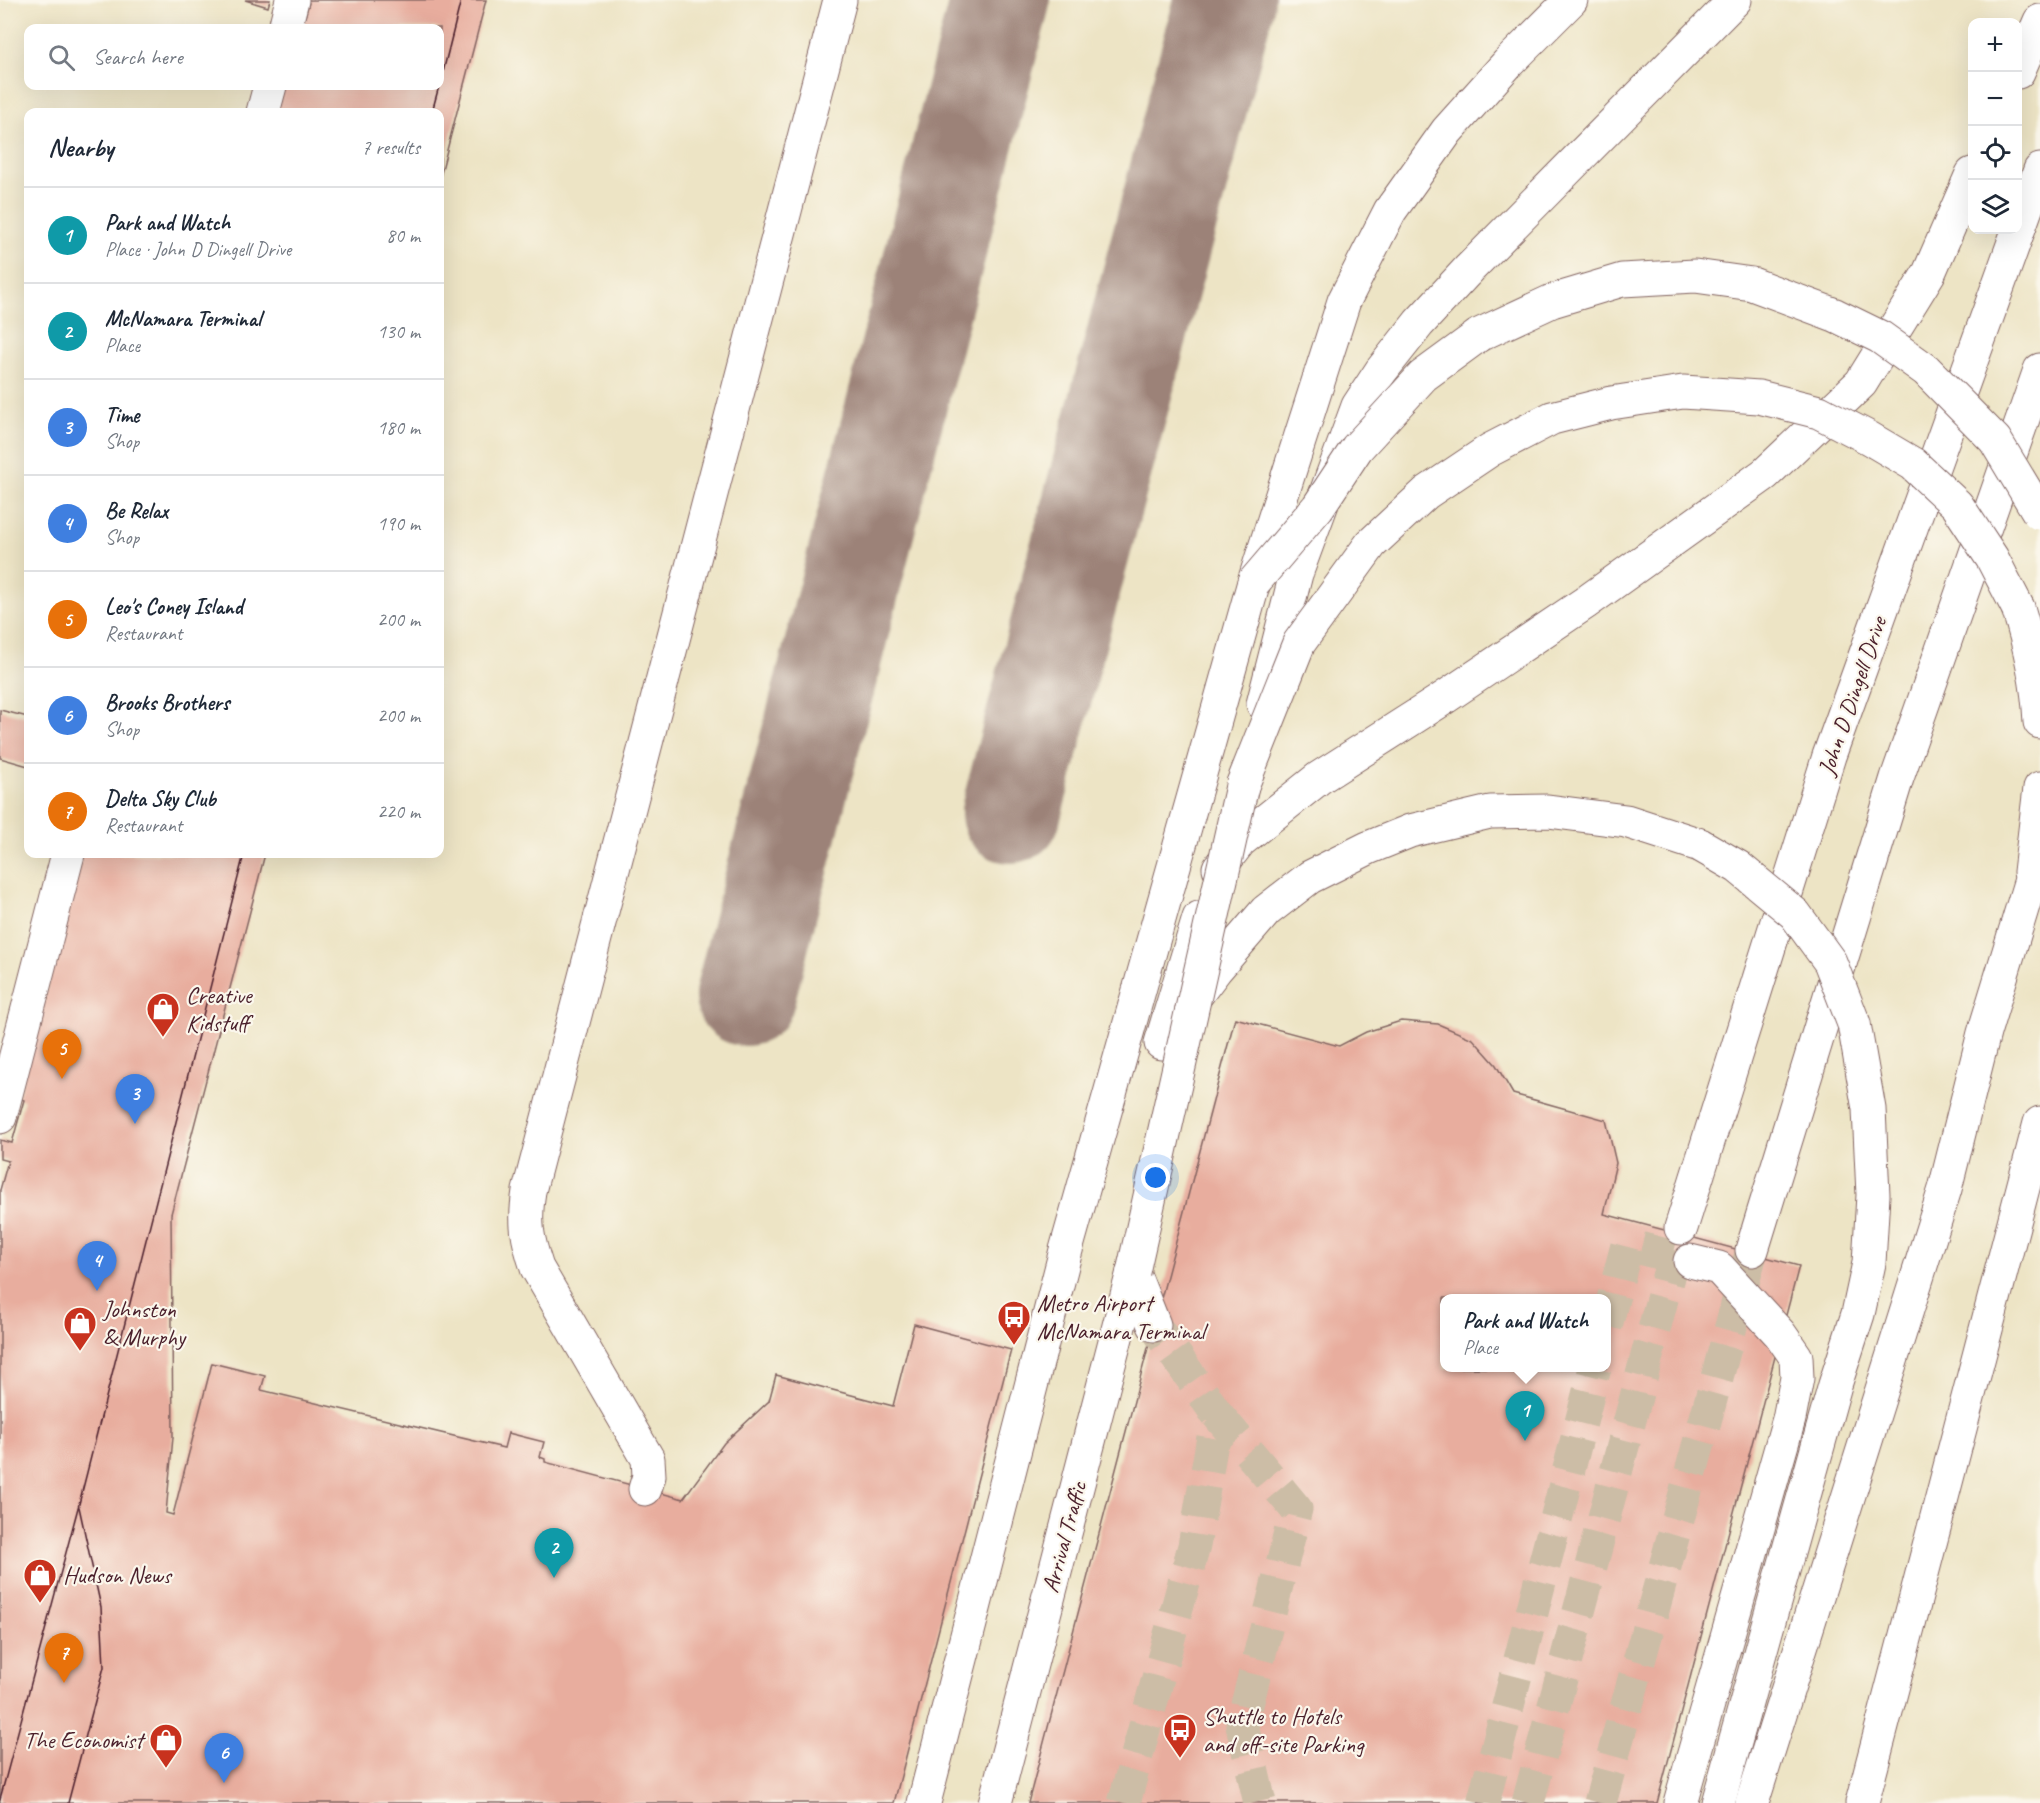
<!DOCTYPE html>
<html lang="en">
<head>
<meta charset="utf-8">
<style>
  :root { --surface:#fff; --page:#f2f2f3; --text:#1f2937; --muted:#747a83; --line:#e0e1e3; --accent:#c8321e }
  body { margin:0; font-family:Caveat,sans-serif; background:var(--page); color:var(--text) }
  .controls { position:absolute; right:18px; top:18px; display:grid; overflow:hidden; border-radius:12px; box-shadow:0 6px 24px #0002 }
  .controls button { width:54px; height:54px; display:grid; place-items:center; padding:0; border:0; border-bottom:2px solid var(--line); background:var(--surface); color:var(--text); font:30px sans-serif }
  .you { position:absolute; left:1156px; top:1178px; width:21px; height:21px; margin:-15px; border:4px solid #fff; border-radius:50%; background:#1a73e8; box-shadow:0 0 0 9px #1a73e833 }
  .badge { display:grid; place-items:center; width:39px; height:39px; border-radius:50%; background:var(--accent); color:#fff; font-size:20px; font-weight:700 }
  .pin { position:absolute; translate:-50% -50px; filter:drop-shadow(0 2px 3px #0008) }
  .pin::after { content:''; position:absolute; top:32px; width:21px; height:18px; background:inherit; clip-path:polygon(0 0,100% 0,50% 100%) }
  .popup { position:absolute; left:1440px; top:1294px; width:171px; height:78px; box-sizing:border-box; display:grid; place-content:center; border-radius:12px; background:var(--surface); filter:drop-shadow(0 2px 4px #0005); font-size:20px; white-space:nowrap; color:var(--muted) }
  .popup b { font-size:22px; color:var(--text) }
  .popup::after { content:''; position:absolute; left:50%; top:100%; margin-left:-12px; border:12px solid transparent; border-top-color:var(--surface) }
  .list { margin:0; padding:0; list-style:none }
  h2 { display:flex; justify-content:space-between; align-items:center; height:78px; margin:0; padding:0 24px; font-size:26px }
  h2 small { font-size:20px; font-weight:400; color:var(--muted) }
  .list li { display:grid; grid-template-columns:39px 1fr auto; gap:18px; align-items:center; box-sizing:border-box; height:96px; padding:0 24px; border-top:2px solid var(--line) }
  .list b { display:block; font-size:22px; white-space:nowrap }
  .list p { margin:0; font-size:20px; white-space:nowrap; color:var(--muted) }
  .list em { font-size:20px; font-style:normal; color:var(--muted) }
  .icon { flex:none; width:33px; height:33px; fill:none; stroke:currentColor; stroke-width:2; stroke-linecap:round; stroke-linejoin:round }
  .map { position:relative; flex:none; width:2040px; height:1803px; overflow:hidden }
  .search { position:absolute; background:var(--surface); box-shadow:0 6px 24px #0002; left:24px; top:24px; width:420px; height:66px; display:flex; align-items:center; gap:15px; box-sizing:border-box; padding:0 21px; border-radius:12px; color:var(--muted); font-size:22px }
  .panel { position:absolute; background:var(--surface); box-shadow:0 6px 24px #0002; left:24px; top:108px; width:420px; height:750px; border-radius:12px }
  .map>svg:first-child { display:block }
</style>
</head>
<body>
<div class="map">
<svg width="2040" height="1803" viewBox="0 0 2040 1803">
  <rect width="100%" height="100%" fill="#fbf7ec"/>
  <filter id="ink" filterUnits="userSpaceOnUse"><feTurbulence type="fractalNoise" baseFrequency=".0167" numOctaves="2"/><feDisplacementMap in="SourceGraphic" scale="12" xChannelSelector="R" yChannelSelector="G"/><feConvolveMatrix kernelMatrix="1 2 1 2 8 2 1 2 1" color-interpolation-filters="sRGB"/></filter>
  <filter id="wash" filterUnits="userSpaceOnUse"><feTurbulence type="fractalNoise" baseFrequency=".008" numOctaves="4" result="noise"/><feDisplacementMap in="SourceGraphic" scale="24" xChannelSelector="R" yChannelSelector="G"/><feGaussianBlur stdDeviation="1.35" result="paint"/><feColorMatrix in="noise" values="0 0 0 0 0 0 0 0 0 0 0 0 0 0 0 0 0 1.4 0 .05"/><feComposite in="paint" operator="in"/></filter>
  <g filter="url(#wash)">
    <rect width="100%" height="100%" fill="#ede4c5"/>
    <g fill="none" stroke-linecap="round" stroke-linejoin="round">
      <g stroke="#9c8278" stroke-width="100">
        <polyline points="1011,813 1225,0"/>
        <polyline points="745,996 1000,0"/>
      </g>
    </g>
    <g id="blocks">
      <g fill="#e8ad9e" fill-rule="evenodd">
        <polygon points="245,0 270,0 268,7"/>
        <polygon points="301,0 486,0 440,177 440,112 271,112 279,86 440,86 440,28 302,28 309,3"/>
        <polygon points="0,710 28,717 28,766 0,758"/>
        <polygon points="82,854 265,854 171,1214 173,1437 166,1513 173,1515 212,1363 265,1376 261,1390 504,1448 508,1433 544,1442 540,1457 545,1459 545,1462 683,1499 724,1443 769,1401 776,1375 893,1406 914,1324 1011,1350 894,1803 0,1803 0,1190 8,1161 0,1159 0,1140 12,1143 24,1100 18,1098"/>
        <path d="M1235,1018L1339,1046L1366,1032L1401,1021L1438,1024L1473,1039L1496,1065L1513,1094L1606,1120L1616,1163L1604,1214L1799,1266L1657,1803H1028ZM1444,1298H1606V1368H1444Z"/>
      </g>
    </g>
  </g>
  <g filter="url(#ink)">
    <use href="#blocks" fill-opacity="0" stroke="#836461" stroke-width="1.5"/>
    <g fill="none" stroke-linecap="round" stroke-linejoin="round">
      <g stroke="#ccbda6" stroke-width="33" stroke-dasharray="33 16" stroke-linecap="butt">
        <polyline points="1606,1326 1627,1245 1690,1261"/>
        <polyline points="1217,1414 1296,1509 1242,1725 1260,1803"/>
        <polyline points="1124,1803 1194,1546 1217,1414 1154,1325"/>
        <polyline points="1483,1803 1595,1368"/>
      </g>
      <g stroke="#ccbda6" stroke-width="33" stroke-dasharray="33 16" stroke-linecap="butt">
        <polyline points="1528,1803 1681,1228"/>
        <polyline points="1600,1803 1752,1250"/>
      </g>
      <g stroke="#836461" stroke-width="35">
        <g id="minor">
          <polyline points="285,28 292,0"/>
          <polyline points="263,112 270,86"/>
          <polyline points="0,1117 68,854"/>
          <polyline points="1133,1272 1154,1325"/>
          <path d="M645,1489L649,1476L648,1459L537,1268C527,1238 524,1223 529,1191L840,0"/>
          <polyline points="924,1803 1066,1250 1254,582"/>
          <polyline points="995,1803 1133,1272"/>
          <polyline points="1680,1803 1789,1419 1797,1378 1796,1357 1780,1334 1719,1268 1690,1261"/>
        </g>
      </g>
      <g stroke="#836461" stroke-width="35">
        <g id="highway">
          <polyline points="2018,72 2040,21"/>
          <polyline points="1479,335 1552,301 1622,280 1695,276 1752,284"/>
          <polyline points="1254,582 1344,301 1390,211 1447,131 1508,63 1571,0"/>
          <path d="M2018,608C2030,646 2038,682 2040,722"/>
          <polyline points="1263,704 1296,574 1358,406 1381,371 1419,323 1470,268 1735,0"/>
          <polyline points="1219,868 1240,841 1319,778 1438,702 1585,603 1765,474 1861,383 1929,273 1972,174"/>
          <polyline points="2030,872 2040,788"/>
          <polyline points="1191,1002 1216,969 1266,911 1310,877 1368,848 1410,831 1490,812 1548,811 1626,821 1700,845"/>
          <polyline points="1161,1043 1199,918"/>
          <polyline points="1681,1228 1829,756 2040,170"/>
          <polyline points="1752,1250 1897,778 2040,370"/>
          <polyline points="1718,1803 1835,1385 1858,1314 1869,1263 1873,1195 1869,1109 1854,1024"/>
          <polyline points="1752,1803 1945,1189 1984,1033 2040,850"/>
          <polyline points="1862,1803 2040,1123"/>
        </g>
      </g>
      <use href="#minor" stroke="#fff" stroke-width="33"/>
      <use href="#highway" stroke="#fff" stroke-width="33"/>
      <g stroke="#4a1f2b" stroke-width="1.5">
        <polyline points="440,84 461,0"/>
        <polyline points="432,112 439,86"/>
        <polyline points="0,1799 79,1504 244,854"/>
        <polyline points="68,1803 104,1667 101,1607 79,1507"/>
      </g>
      <g stroke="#836461" stroke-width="35" stroke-linecap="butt">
        <polyline id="minor-bridge" points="1133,1272 1242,786"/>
      </g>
      <g stroke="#836461" stroke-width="35" stroke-linecap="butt">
        <g id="highway-bridge">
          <polyline points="1752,284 1835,315 1880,337 1926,370 1995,440 2039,513"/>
          <polyline points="1254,582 1318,507 1357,448 1423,376 1479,335"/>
          <polyline points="1242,786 1299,643 1371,544 1426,493 1490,450 1552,418 1611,403 1683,392 1759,397 1819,412 1869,438 1913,464 1957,505 1992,558 2018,608"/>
          <polyline points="1700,845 1738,867 1795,914 1830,962 1854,1024"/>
        </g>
      </g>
      <use href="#minor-bridge" stroke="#fff" stroke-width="33"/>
      <use href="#highway-bridge" stroke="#fff" stroke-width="33"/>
    </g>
  </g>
  <defs>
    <g id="shop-pin" transform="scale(1.725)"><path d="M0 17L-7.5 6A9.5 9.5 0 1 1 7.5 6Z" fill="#c8321e" stroke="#fbf7ec"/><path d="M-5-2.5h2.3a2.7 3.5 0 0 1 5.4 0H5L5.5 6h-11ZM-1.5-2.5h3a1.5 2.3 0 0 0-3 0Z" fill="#fff"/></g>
    <g id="bus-pin" transform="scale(1.725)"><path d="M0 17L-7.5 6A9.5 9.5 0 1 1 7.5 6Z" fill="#c8321e" stroke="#fbf7ec"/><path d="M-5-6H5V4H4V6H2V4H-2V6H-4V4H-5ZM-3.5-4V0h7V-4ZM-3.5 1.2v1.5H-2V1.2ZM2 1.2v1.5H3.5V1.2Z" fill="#fff"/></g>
  </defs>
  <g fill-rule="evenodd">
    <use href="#shop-pin" x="163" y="1009"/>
    <use href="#bus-pin" x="1014" y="1317"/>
    <use href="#shop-pin" x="80" y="1323"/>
    <use href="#shop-pin" x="40" y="1575"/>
    <use href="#bus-pin" x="1180" y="1730"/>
    <use href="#shop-pin" x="166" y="1740"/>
  </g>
  <g text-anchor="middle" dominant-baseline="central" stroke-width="4.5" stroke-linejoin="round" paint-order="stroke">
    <g font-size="24" fill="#4a1f2b" stroke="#fbf7ec">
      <text transform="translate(1852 696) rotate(-71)">John D Dingell Drive</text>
      <text transform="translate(1064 1537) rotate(-75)">Arrival Traffic</text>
    </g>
    <g font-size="24" fill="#4a1f2b" stroke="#fbf7ec" text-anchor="start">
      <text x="186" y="995">Creative<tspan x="186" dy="28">Kidstuff</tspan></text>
      <text x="1037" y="1303">Metro Airport<tspan x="1037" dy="28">McNamara Terminal</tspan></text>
      <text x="103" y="1309">Johnston<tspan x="103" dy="28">&amp; Murphy</tspan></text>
      <text x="63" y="1575">Hudson News</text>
      <text x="1203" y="1716">Shuttle to Hotels<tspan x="1203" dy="28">and off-site Parking</tspan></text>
      <text x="143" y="1740" text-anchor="end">The Economist</text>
    </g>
  </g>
</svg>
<div class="controls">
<button>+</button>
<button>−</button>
<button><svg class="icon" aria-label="locate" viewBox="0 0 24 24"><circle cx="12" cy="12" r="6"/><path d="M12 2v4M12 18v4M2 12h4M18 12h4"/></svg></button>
<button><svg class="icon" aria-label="layers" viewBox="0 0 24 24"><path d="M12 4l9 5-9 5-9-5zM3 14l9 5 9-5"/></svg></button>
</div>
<div class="you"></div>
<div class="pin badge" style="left:1525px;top:1441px;background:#0f9aa8">1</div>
<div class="popup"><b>Park and Watch</b>Place</div>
<div class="pin badge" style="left:554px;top:1578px;background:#0f9aa8">2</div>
<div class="pin badge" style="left:135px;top:1124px;background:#3f7fe0">3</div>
<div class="pin badge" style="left:97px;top:1291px;background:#3f7fe0">4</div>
<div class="pin badge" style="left:62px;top:1079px;background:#e8710a">5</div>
<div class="pin badge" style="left:224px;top:1783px;background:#3f7fe0">6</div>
<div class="pin badge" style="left:64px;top:1683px;background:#e8710a">7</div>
<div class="search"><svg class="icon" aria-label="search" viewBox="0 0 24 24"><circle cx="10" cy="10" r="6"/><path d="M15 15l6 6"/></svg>Search here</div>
<section class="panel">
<h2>Nearby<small>7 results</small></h2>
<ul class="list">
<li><span class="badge" style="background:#0f9aa8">1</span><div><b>Park and Watch</b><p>Place · John D Dingell Drive</p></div><em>80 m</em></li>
<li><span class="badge" style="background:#0f9aa8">2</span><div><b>McNamara Terminal</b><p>Place</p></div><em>130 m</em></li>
<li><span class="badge" style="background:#3f7fe0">3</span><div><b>Time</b><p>Shop</p></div><em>180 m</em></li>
<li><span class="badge" style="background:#3f7fe0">4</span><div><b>Be Relax</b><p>Shop</p></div><em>190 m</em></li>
<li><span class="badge" style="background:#e8710a">5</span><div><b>Leo's Coney Island</b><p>Restaurant</p></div><em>200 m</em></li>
<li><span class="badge" style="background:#3f7fe0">6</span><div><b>Brooks Brothers</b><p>Shop</p></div><em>200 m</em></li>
<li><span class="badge" style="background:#e8710a">7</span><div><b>Delta Sky Club</b><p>Restaurant</p></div><em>220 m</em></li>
</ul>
</section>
</div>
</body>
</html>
